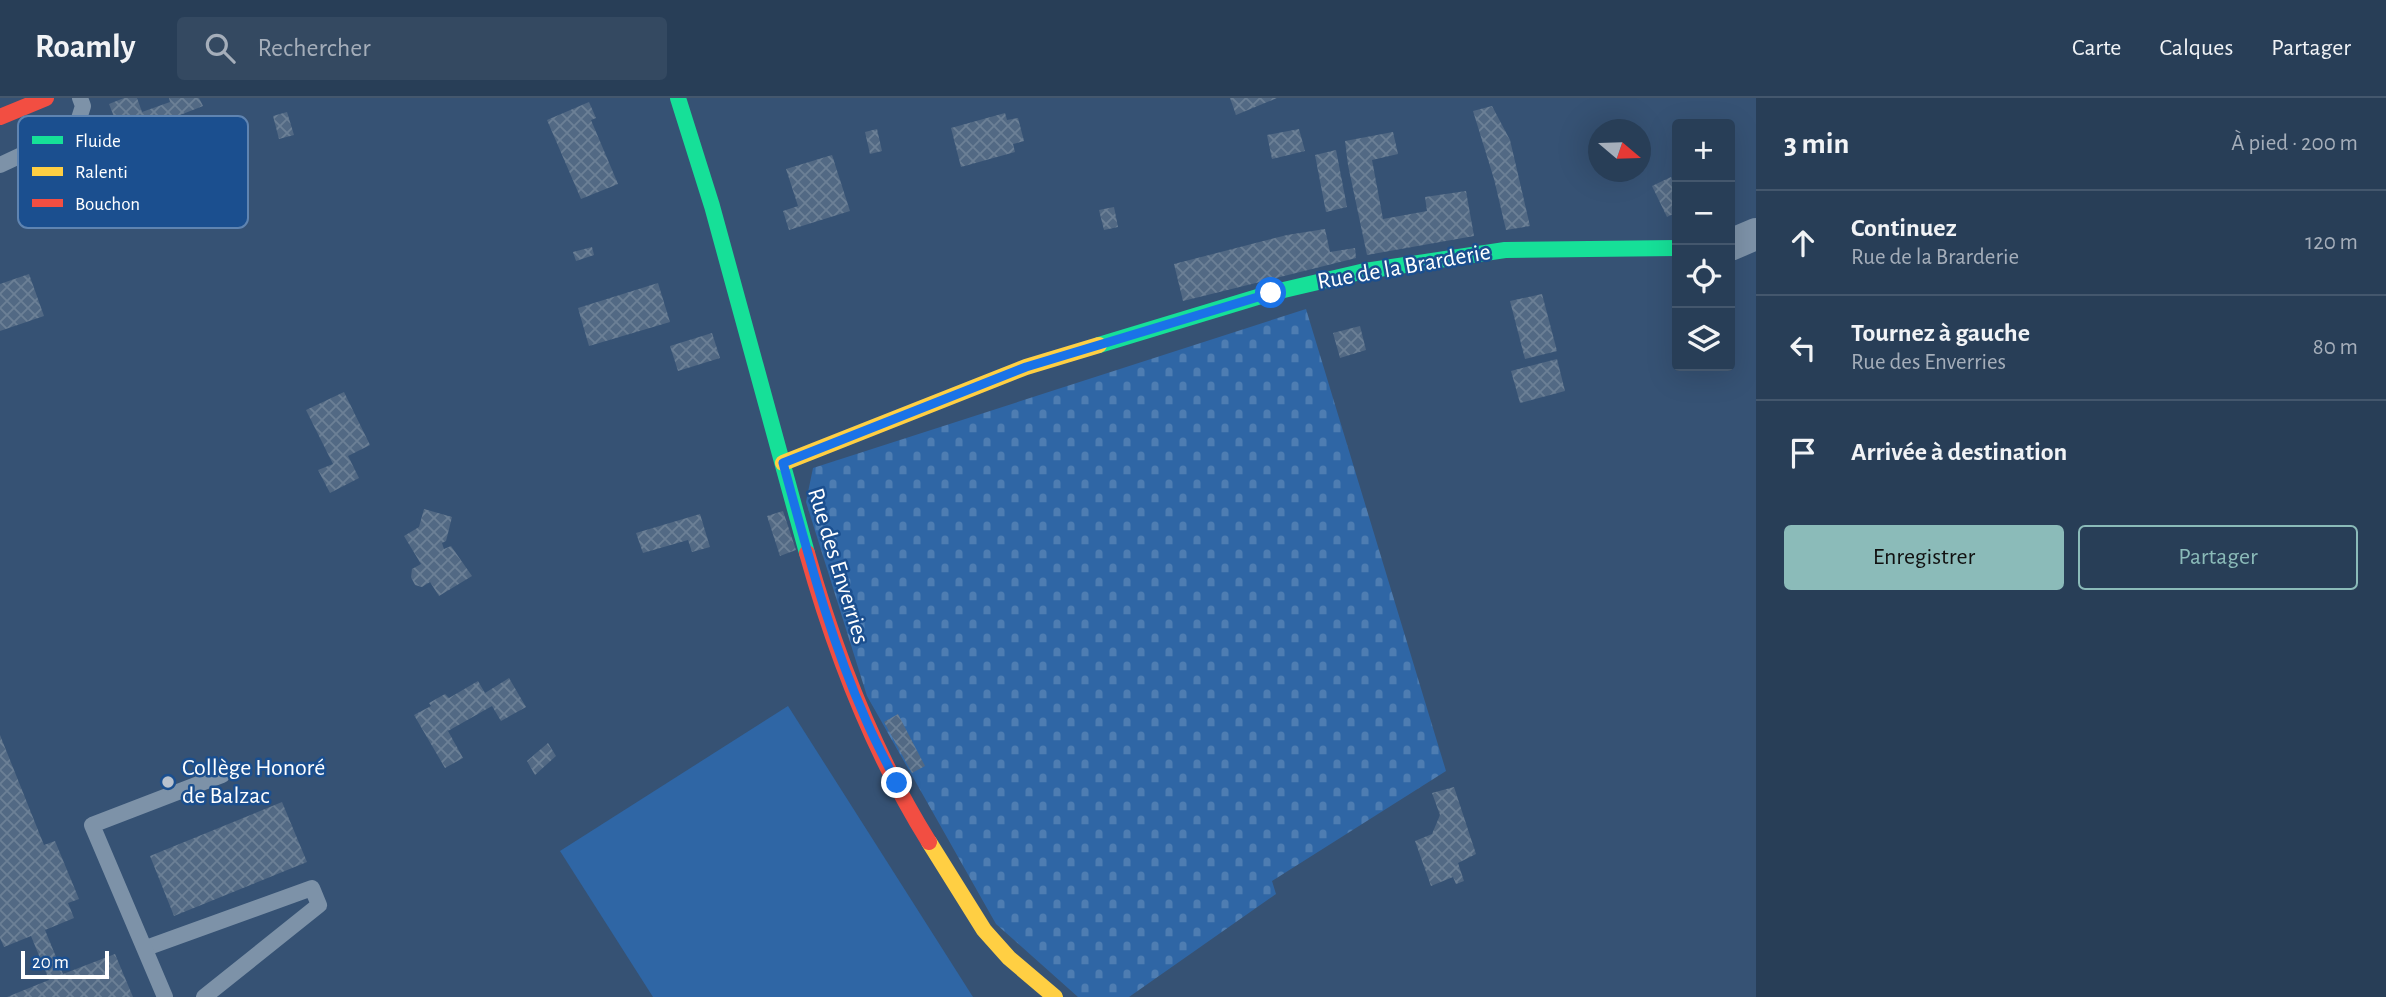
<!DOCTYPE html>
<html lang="fr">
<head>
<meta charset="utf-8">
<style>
  :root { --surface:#283e57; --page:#344961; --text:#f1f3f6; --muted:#a5aeba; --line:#44576d; --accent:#8bbbb9 }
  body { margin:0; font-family:"Alegreya Sans",sans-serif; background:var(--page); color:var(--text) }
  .controls { position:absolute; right:21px; top:21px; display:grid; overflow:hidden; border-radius:7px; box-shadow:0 7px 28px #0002 }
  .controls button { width:63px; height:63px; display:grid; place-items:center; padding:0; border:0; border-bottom:2px solid var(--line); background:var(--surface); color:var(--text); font:35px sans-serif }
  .compass { position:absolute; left:1588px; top:21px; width:63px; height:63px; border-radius:50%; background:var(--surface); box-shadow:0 7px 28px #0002; rotate:109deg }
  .scale { position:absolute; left:21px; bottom:18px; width:88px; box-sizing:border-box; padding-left:7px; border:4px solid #fff; border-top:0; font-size:19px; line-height:24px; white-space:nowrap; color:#fff; -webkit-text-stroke:5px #1b4f8f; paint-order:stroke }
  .stop { position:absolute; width:21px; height:21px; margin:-16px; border:5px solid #1a73e8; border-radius:50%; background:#fff }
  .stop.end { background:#1a73e8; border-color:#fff; box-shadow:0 2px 7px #0008 }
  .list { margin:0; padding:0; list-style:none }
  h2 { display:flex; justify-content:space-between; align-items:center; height:91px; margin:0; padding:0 28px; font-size:30px }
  h2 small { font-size:23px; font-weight:400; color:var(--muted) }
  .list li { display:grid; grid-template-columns:46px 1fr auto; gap:21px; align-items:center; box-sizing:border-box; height:105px; padding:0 28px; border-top:2px solid var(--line) }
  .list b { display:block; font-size:26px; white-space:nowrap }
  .list p { margin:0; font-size:23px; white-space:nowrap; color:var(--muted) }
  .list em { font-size:23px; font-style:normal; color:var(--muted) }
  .actions { display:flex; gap:14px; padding:21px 28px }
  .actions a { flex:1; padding:16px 0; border:2px solid var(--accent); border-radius:7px; text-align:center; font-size:24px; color:var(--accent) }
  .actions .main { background:var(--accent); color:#111 }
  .icon { flex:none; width:38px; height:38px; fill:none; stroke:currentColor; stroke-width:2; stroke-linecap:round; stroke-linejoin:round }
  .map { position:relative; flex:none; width:1756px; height:899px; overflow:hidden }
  header { display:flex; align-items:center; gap:42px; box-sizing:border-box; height:98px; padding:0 35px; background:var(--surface); border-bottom:2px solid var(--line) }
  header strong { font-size:33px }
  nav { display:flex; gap:38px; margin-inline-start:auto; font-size:24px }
  .search { width:490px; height:63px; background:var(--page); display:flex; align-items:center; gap:18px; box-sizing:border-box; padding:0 24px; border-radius:7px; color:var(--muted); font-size:26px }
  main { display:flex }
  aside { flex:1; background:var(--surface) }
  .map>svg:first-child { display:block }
</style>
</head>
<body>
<header>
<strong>Roamly</strong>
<div class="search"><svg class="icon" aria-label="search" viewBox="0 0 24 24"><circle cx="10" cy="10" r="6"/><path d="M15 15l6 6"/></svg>Rechercher</div>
<nav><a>Carte</a><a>Calques</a><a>Partager</a></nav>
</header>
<main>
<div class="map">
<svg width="1756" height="899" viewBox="0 0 1756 899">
  <defs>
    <pattern id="cemetery-stones" width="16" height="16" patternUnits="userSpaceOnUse" patternTransform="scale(1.75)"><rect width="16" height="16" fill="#2f66a5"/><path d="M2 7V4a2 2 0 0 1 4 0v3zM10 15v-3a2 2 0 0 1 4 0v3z" fill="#4e7db2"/></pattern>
    <pattern id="building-cross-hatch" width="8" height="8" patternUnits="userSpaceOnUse" patternTransform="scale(1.75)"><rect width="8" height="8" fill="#526984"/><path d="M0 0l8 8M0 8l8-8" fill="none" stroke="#6c8096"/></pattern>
  </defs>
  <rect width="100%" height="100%" fill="#365274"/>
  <polygon fill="url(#cemetery-stones)" points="1306,211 1446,673 1272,783 1276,796 1129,899 1078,899 996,826 867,598 806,404 813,370"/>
  <polygon fill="#2f66a5" points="788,608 973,899 653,899 560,753"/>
  <g fill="url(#building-cross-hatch)">
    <polygon points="124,0 137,0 142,14 170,4 169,0 199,0 203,8 175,19 188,52 152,66 138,33 122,39 109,6"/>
    <polygon points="1230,0 1277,0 1236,17"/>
    <polygon points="589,4 596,20 591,22 618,86 581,101 547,22"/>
    <polygon points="1492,8 1510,42 1530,128 1506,132 1494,81 1473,13"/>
    <polygon points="287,14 294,37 279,41 273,18"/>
    <polygon points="1005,15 1007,22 1018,20 1024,43 1013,46 1015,54 961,69 951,30"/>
    <polygon points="877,31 882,53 870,56 865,34"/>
    <polygon points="1299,31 1305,53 1272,61 1267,37"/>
    <polygon points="1393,34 1398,56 1372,62 1383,121 1427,113 1425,99 1466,93 1474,138 1367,157 1348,67 1345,43"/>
    <polygon points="1336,52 1347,109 1326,114 1315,57"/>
    <polygon points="832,57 850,113 789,132 783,113 798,108 786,71"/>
    <polygon points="1671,79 1677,92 1677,114 1667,119 1652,88"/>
    <polygon points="1114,109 1118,129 1104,132 1099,112"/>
    <polygon points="1325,131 1330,154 1355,150 1356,160 1183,203 1174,166 1287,137"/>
    <polygon points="592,149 594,157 576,163 573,154"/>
    <polygon points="29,176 44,218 0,233 0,186"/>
    <polygon points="658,185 670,224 589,248 578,210"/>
    <polygon points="1542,196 1557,253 1525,261 1510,203"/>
    <polygon points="1360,228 1366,252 1340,260 1333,235"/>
    <polygon points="712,235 720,260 678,273 670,248"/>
    <polygon points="1557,261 1565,293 1520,305 1511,273"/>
    <polygon points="344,294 370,347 348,358 359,380 330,395 318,372 333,366 306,312"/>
    <polygon points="424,411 452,419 446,443 442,445 444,451 451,448 472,478 439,498 430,484 422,489 415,487 411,479 412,471 421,466 404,438 419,429"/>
    <polygon points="783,413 796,452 780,458 767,418"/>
    <polygon points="700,416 710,449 692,454 688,442 643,455 636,435"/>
    <polygon points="509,580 526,609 501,623 492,608 448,633 463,660 445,670 414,617 431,608 429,605 445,596 449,600 478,583 485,595"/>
    <polygon points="898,616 925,668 912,675 884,624"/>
    <polygon points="0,637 44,747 55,743 79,801 68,805 74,820 45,832 63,876 115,856 133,899 7,899 49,882 31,838 4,849 0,840"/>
    <polygon points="548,645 556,658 535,677 527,663"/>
    <polygon points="1454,689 1476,756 1458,765 1464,783 1456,786 1453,779 1431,788 1415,743 1432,736 1440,717 1432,695"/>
    <polygon points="282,704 307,764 174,818 150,758"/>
  </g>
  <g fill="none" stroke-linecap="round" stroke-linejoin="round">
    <g stroke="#7d92a8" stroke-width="16">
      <polyline points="0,67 45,46 77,27 83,8 80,0"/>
      <polyline points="146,850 312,790 319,807 204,899"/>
      <polyline points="165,899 92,727 222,677"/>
    </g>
    <polyline stroke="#7d92a8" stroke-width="32" points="1730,147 1756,136"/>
    <g stroke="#16e098" stroke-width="16">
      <polyline points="678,0 712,108 807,455"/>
      <polyline points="1099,247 1271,195 1365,173 1505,152 1677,150"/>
    </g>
    <g stroke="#ffcf43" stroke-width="16">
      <polyline points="783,365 1026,269 1099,247"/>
      <polyline points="929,744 984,832 1009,860 1055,899"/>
    </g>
    <g stroke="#f24e42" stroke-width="16">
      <polyline points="0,19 46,0"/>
      <path d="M807,455C835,555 874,656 929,744"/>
    </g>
  </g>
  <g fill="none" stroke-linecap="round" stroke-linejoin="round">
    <path stroke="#1a73e8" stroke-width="9" d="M897,685C886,664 875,643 866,622C829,539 807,452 783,365L1026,269L1271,195"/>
  </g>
  <circle fill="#b9c2ce" stroke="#1b4f8f" stroke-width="2.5" cx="168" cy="684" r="7"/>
  <g text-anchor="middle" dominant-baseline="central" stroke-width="5" stroke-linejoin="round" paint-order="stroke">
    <g font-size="24" fill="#fff" stroke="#1b4f8f">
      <text transform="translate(1404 169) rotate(-10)">Rue de la Brarderie</text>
      <text transform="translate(838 468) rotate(73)">Rue des Enverries</text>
    </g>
    <g font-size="24" fill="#fff" stroke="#1b4f8f" text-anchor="start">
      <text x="182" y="670">Collège Honoré<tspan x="182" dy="28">de Balzac</tspan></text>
    </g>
  </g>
  <rect x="18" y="18" width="230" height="112" rx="10" fill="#1b4f8f" stroke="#5f84b1" stroke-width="2"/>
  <rect x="32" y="38" width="31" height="8" fill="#16e098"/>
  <rect x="32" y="69" width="31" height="9" fill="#ffcf43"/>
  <rect x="32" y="101" width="31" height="8" fill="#f24e42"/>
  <g font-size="19" fill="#fff">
    <text x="75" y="49">Fluide</text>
    <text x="75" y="80">Ralenti</text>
    <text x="75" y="112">Bouchon</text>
  </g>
</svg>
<div class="controls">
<button>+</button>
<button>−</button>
<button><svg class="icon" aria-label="locate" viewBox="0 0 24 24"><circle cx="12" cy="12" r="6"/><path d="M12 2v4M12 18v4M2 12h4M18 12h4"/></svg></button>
<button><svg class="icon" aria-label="layers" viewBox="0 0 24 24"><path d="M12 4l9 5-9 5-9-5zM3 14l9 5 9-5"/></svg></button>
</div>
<svg class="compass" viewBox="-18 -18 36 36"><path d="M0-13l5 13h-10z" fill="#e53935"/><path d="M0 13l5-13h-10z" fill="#a5aeba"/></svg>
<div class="scale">20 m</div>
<div class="stop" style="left:1271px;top:195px"></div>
<div class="stop end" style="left:897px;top:685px"></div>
</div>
<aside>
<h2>3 min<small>À pied · 200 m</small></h2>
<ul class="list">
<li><svg class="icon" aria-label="ahead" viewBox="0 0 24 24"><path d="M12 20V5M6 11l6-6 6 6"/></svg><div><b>Continuez</b><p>Rue de la Brarderie</p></div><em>120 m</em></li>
<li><svg class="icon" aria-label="left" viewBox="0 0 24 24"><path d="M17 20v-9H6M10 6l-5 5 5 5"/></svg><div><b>Tournez à gauche</b><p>Rue des Enverries</p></div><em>80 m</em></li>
<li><svg class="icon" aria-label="arrive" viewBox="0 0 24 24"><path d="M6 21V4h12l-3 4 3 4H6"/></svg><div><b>Arrivée à destination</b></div></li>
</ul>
<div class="actions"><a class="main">Enregistrer</a><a>Partager</a></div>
</aside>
</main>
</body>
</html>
